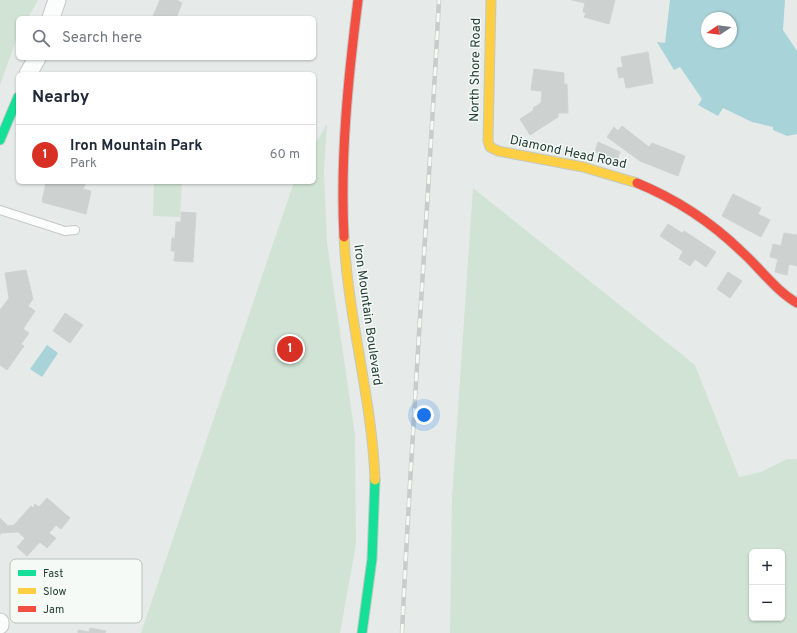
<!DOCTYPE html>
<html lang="en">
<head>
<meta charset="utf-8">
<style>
  :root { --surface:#fff; --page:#f2f2f3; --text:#1f2937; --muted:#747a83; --line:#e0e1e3; --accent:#d93025 }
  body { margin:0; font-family:Overpass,sans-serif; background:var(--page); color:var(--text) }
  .controls { position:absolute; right:12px; bottom:12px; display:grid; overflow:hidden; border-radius:6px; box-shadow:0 1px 3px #0004 }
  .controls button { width:36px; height:36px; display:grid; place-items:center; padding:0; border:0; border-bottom:1px solid var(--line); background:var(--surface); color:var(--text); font:20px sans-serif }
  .compass { position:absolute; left:701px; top:12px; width:36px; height:36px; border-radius:50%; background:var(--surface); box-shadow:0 1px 3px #0004; rotate:257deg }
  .you { position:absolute; left:424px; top:415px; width:14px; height:14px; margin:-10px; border:3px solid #fff; border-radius:50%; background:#1a73e8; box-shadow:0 0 0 6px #1a73e833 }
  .badge { display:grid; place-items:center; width:26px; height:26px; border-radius:50%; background:var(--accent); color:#fff; font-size:13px; font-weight:700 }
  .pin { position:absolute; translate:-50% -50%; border:2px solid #fff; box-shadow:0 1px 4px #0006 }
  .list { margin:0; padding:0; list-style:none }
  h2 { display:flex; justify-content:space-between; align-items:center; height:52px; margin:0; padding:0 16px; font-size:17px }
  h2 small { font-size:13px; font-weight:400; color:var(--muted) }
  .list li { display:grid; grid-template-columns:26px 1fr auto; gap:12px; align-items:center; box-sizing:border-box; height:60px; padding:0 16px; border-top:1px solid var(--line) }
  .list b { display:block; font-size:15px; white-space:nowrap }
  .list p { margin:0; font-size:13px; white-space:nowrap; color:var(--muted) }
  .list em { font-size:13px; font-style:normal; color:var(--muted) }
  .icon { flex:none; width:22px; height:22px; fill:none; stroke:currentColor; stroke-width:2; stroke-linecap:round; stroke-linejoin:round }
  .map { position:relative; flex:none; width:797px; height:633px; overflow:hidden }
  .search { position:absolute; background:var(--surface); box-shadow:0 1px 3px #0004; left:16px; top:16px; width:300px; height:44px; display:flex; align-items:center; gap:10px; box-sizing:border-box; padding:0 14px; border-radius:6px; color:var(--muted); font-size:15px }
  .panel { position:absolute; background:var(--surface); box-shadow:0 1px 3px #0004; left:16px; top:72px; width:300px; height:112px; border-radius:6px }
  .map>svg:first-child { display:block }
</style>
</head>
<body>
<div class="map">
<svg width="797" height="633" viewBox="0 0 797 633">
  <rect width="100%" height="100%" fill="#e6ebe9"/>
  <g fill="#d0e3d5" fill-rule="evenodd">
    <polygon points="0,0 38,0 28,18 18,18 18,35 0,85"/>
    <polygon points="327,124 324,172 327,243 355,435 356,544 340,633 141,633 294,182 314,182 314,146"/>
    <polygon points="154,182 182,182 180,217 153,216"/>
    <path d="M473,188L695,365L739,477L761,472L787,459H797V633H450L452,497ZM752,552H782V618H752Z"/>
  </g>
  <g fill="#a8d3d8" fill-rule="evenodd">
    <path d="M670,0H785L783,30L797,51V134L787,136L773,130V127L752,122L723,108L718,116L698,105L702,99L680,67L674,70L657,42L665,43ZM707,18H731V42H707Z"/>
    <polygon points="47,345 58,353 42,377 30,369"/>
  </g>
  <g fill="#cdd2d0" stroke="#cfd4d2">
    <polygon points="160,0 177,0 182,3 177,16 174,15 173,18 152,18"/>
    <polygon points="572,0 615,0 609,24 584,17 586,13 583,12 585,3"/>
    <polygon points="648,52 653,83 626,88 624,77 619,78 617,68 623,67 621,57"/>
    <polygon points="534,69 564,73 564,84 567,84 568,113 558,113 558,117 530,135 520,119 534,110 533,108 541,103 542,91 531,90"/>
    <polygon points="622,126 649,147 652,143 685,156 678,176 640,161 607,137 614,127 618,131"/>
    <polygon points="598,142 620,152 617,160 595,152"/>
    <polygon points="46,182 86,182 83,189 91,191 86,214 42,202"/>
    <polygon points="733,194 761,208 758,214 770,220 761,237 722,216"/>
    <polygon points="181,212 196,213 193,262 174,261 175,251 171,251 172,238 175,238 176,222 181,222"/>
    <polygon points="668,224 682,233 684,231 716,252 706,267 695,259 690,266 679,259 683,251 660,236"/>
    <polygon points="784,233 797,235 797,266 789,264 787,275 775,272 778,259 770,257 773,244 781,246"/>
    <polygon points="26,270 33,299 28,306 35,311 23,329 29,333 21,344 24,346 7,370 0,365 0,310 9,298 5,273"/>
    <polygon points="728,272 742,281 730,298 717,289"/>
    <polygon points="65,313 83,325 70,343 53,331"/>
    <polygon points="47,498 70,518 61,529 56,525 49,533 56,538 47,548 40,542 27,556 17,547 25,538 18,532 1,533 0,535 0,518 8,526 14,525 31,506 33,508 35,504 39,507"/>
    <polygon points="90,628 106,631 105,633 78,633 78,630 89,632"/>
  </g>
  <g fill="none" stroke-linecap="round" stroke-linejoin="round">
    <g stroke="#c3c8c6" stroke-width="10">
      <polyline id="lane" points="0,210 65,231 75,230"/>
    </g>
    <g stroke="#c3c8c6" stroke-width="19">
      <g id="street">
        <polyline points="51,18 57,0"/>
        <polyline points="28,74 37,58"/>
        <polyline points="0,622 0,625"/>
      </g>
    </g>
    <g stroke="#c2c9c6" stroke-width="11">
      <g id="fast">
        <polyline points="0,140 18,97"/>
        <polyline points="362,633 372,559 375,480"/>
      </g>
    </g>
    <g stroke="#c2c9c6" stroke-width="11">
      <g id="slow">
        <polyline points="491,0 488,141 490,147 498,151 583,167 637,183"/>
        <path d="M344,237C348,319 372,398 375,480"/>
      </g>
    </g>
    <g stroke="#c2c9c6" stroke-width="11">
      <g id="jam">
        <path d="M637,183C676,199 710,221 741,251C760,268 775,290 797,303"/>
        <path d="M344,237C340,158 348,79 358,0"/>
      </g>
    </g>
    <use href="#lane" stroke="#fbfcfc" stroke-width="8"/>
    <use href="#street" stroke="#fbfcfc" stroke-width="17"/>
    <use href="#fast" stroke="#16e098" stroke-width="9"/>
    <use href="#slow" stroke="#ffcf43" stroke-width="9"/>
    <use href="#jam" stroke="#f24e42" stroke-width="9"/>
    <g stroke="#c8ccca" stroke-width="4.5">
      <path id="rail" d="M402,633C412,422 428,211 439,0"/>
    </g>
    <use href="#rail" stroke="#f5faf7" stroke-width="3" stroke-dasharray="9" stroke-linecap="butt"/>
  </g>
  <g text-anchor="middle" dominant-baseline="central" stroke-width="3" stroke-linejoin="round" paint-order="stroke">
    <g font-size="13" fill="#243e36" stroke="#f5faf7">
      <text transform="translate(476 70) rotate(-89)">North Shore Road</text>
      <text transform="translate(568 153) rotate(12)">Diamond Head Road</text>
      <text transform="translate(367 315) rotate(82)">Iron Mountain Boulevard</text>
    </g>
  </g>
  <rect x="10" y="559" width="132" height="64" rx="6" fill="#f5faf7" stroke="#b6c2bd" stroke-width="1"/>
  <rect x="18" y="570" width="18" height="6" fill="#16e098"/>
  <rect x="18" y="588" width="18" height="6" fill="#ffcf43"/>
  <rect x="18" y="606" width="18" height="6" fill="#f24e42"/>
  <g font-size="11" fill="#243e36">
    <text x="43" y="577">Fast</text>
    <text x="43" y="595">Slow</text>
    <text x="43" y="613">Jam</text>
  </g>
</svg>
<div class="controls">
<button>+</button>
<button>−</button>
</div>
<svg class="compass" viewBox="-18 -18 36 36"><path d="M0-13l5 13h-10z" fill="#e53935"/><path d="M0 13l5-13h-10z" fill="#747a83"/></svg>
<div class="you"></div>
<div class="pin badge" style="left:290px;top:349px">1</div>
<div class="search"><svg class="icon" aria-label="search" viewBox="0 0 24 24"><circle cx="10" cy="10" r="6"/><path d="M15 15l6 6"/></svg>Search here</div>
<section class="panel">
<h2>Nearby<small></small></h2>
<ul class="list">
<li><span class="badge">1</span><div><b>Iron Mountain Park</b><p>Park</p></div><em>60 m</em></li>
</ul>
</section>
</div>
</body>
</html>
